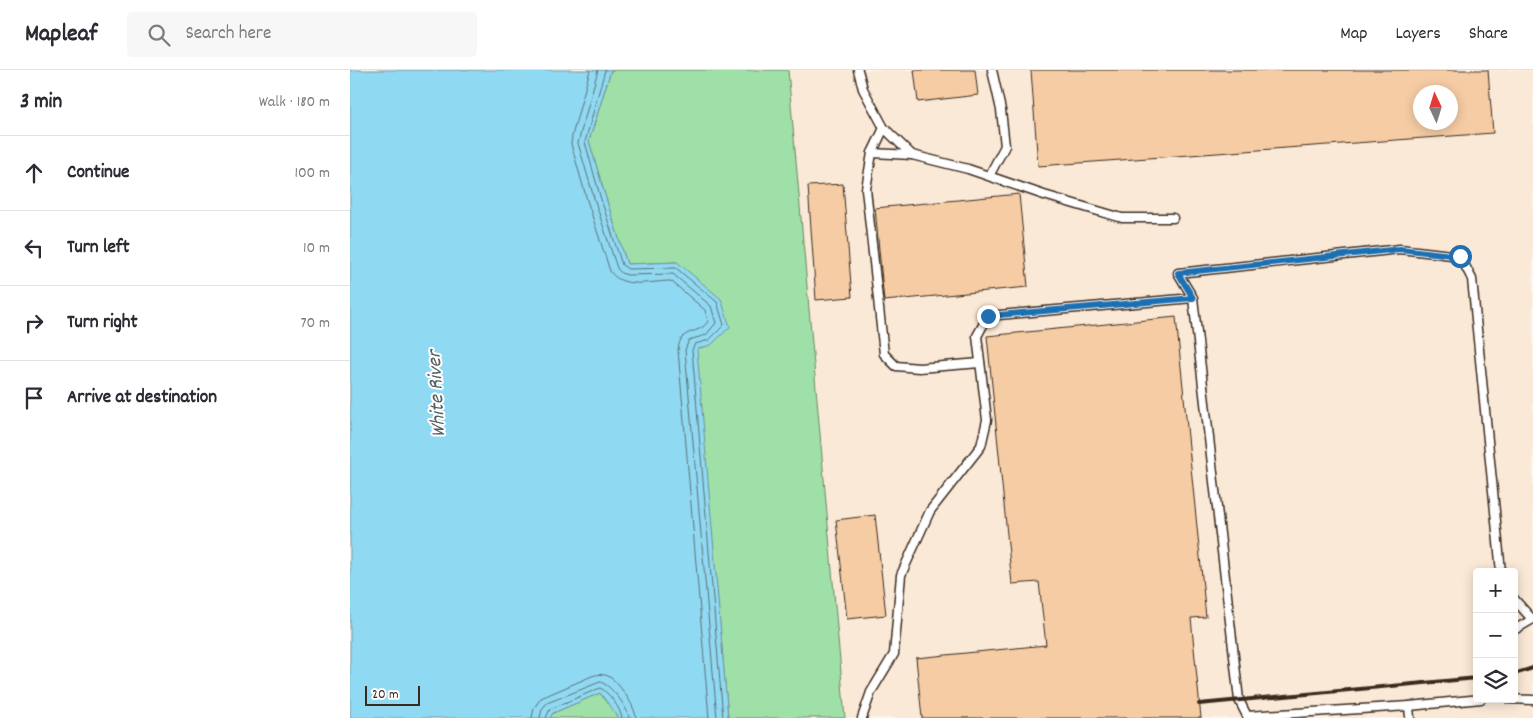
<!DOCTYPE html>
<html lang="en">
<head>
<meta charset="utf-8">
<style>
  :root { --surface:#fff; --page:#f7f7f7; --text:#2b2b33; --muted:#7c7c81; --line:#e1e1e2 }
  body { margin:0; font-family:Dekko,sans-serif; background:var(--page); color:var(--text) }
  .controls { position:absolute; right:15px; bottom:15px; display:grid; overflow:hidden; border-radius:5px; box-shadow:0 2px 12px #0003 }
  .controls button { width:45px; height:45px; display:grid; place-items:center; padding:0; border:0; border-bottom:1px solid var(--line); background:var(--surface); color:var(--text); font:25px sans-serif }
  .compass { position:absolute; left:1063px; top:15px; width:45px; height:45px; border-radius:50%; background:var(--surface); box-shadow:0 2px 12px #0003; rotate:356deg }
  .scale { position:absolute; left:15px; bottom:12px; width:55px; box-sizing:border-box; padding-left:5px; border:2px solid #3b2a1e; border-top:0; font-size:14px; line-height:18px; white-space:nowrap; color:#3b2a1e; -webkit-text-stroke:4px #fff; paint-order:stroke }
  .stop { position:absolute; width:15px; height:15px; margin:-11px; border:4px solid #1f6fb2; border-radius:50%; background:#fff }
  .stop.end { background:#1f6fb2; border-color:#fff; box-shadow:0 1px 5px #0008 }
  .list { margin:0; padding:0; list-style:none }
  h2 { display:flex; justify-content:space-between; align-items:center; height:65px; margin:0; padding:0 20px; font-size:21px }
  h2 small { font-size:16px; font-weight:400; color:var(--muted) }
  .list li { display:grid; grid-template-columns:32px 1fr auto; gap:15px; align-items:center; box-sizing:border-box; height:75px; padding:0 20px; border-top:1px solid var(--line) }
  .list b { display:block; font-size:19px; white-space:nowrap }
  .list em { font-size:16px; font-style:normal; color:var(--muted) }
  .icon { flex:none; width:28px; height:28px; fill:none; stroke:currentColor; stroke-width:2; stroke-linecap:round; stroke-linejoin:round }
  .map { position:relative; flex:none; width:1183px; height:648px; overflow:hidden }
  header { display:flex; align-items:center; gap:30px; box-sizing:border-box; height:70px; padding:0 25px; background:var(--surface); border-bottom:1px solid var(--line) }
  header strong { font-size:24px }
  nav { display:flex; gap:28px; margin-inline-start:auto; font-size:18px }
  .search { width:350px; height:45px; background:var(--page); display:flex; align-items:center; gap:12px; box-sizing:border-box; padding:0 18px; border-radius:5px; color:var(--muted); font-size:19px }
  main { display:flex }
  aside { flex:1; background:var(--surface) }
  .map>svg:first-child { display:block }
</style>
</head>
<body>
<header>
<strong>Mapleaf</strong>
<div class="search"><svg class="icon" aria-label="search" viewBox="0 0 24 24"><circle cx="10" cy="10" r="6"/><path d="M15 15l6 6"/></svg>Search here</div>
<nav><a>Map</a><a>Layers</a><a>Share</a></nav>
</header>
<main>
<aside>
<h2>3 min<small>Walk · 180 m</small></h2>
<ul class="list">
<li><svg class="icon" aria-label="ahead" viewBox="0 0 24 24"><path d="M12 20V5M6 11l6-6 6 6"/></svg><div><b>Continue</b></div><em>100 m</em></li>
<li><svg class="icon" aria-label="left" viewBox="0 0 24 24"><path d="M17 20v-9H6M10 6l-5 5 5 5"/></svg><div><b>Turn left</b></div><em>10 m</em></li>
<li><svg class="icon" aria-label="right" viewBox="0 0 24 24"><path d="M7 20v-9h11M14 6l5 5-5 5"/></svg><div><b>Turn right</b></div><em>70 m</em></li>
<li><svg class="icon" aria-label="arrive" viewBox="0 0 24 24"><path d="M6 21V4h12l-3 4 3 4H6"/></svg><div><b>Arrive at destination</b></div></li>
</ul>
</aside>
<div class="map">
<svg width="1183" height="648" viewBox="0 0 1183 648">
  <rect width="100%" height="100%" fill="#fdf5ed"/>
  <filter id="ink" filterUnits="userSpaceOnUse"><feTurbulence type="fractalNoise" baseFrequency=".02" numOctaves="2"/><feDisplacementMap in="SourceGraphic" scale="10" xChannelSelector="R" yChannelSelector="G"/><feConvolveMatrix kernelMatrix="1 2 1 2 8 2 1 2 1" color-interpolation-filters="sRGB"/></filter>
  <g filter="url(#ink)">
    <path fill="#fbe9d7" fill-rule="evenodd" d="M438,0H1183V648H495ZM1070,22H1100V52H1070ZM1127,502H1164V629H1127Z"/>
    <g fill="#9fe0a9" stroke="#6d8564">
      <polygon points="261,0 438,0 495,648 378,648 346,278 327,192 277,194 255,125 239,71"/>
      <polygon points="250,623 269,648 200,648 203,643"/>
    </g>
    <polygon fill="#90d9f2" stroke="#6e939d" points="0,0 261,0 239,71 255,125 277,194 327,192 371,229 380,257 361,275 347,279 378,648 269,648 250,623 203,643 200,648 0,648"/>
    <g fill="none" stroke-linecap="round" stroke-linejoin="round">
      <g stroke="#5d7073" stroke-width="1">
        <path d="M240,0L222,66L221,74L237,130L260,201C272,220 302,211 321,211L355,240L358,251C350,266 330,256 328,280L359,648"/>
        <polyline points="248,0 228,73 244,128 267,198 271,203 277,205 323,204 361,236 366,253 356,265 339,270 335,280 367,648"/>
        <polyline points="255,0 235,72 250,126 272,195 278,199 326,198 367,232 374,255 359,270 345,274 342,280 373,648"/>
        <path d="M182,648L184,638L191,628L242,606C248,604 253,604 258,606C268,611 286,637 286,648"/>
        <path d="M190,648L192,639L197,633L250,612C260,614 278,637 279,648"/>
        <path d="M196,648L200,639L250,618C258,621 271,639 272,648"/>
      </g>
    </g>
    <g fill="#f5cca4" stroke="#3b2a1e" fill-rule="evenodd">
      <polygon points="564,0 625,0 628,25 568,32"/>
      <path d="M681,0H1138L1143,63L688,96ZM1070,22H1100V52H1070Z"/>
      <polygon points="493,114 502,227 466,230 458,116"/>
      <polygon points="669,124 678,217 534,231 525,138"/>
      <polygon points="826,247 856,547 841,548 851,648 572,648 566,588 696,575 689,512 662,514 637,266"/>
      <polygon points="525,445 536,545 497,549 486,450"/>
    </g>
    <g fill="none" stroke-linecap="round" stroke-linejoin="round">
      <g stroke="#3b2a1e" stroke-width="11">
        <g id="service">
          <polyline points="508,0 513,19 534,58 562,85 618,99 694,125 772,148 823,148"/>
          <polyline points="534,58 522,83 516,119 534,284 546,296 569,298 630,293"/>
          <polyline points="522,83 562,85"/>
          <polyline points="639,106 655,76 651,40 642,0"/>
          <polyline points="1164,529 1182,549"/>
          <polyline points="1164,560 1183,549"/>
          <polyline points="1131,629 1059,636 897,646 889,630 843,228 828,203 1050,179 1110,186 1122,209 1151,502"/>
          <polyline points="1159,629 1183,630"/>
          <polyline points="1059,636 1060,648"/>
          <polyline points="512,648 521,622 544,584 551,505 580,441 631,376 637,350 627,266 638,246 843,228"/>
        </g>
      </g>
      <use href="#service" stroke="#fff" stroke-width="8"/>
      <g stroke="#3b2a1e" stroke-width="4">
        <polyline points="1164,604 1183,598"/>
        <polyline points="849,634 1127,608"/>
      </g>
    </g>
  </g>
  <g fill="none" stroke-linecap="round" stroke-linejoin="round" filter="url(#ink)">
    <polyline stroke="#1f6fb2" stroke-width="6" points="638,246 843,228 828,203 1050,179 1110,186"/>
  </g>
  <g text-anchor="middle" dominant-baseline="central" stroke-width="4" stroke-linejoin="round" paint-order="stroke">
    <g font-size="21" font-style="italic" fill="#545f5e" stroke="#fff">
      <text transform="translate(88 324) rotate(-93)">White River</text>
    </g>
  </g>
</svg>
<div class="controls">
<button>+</button>
<button>−</button>
<button><svg class="icon" aria-label="layers" viewBox="0 0 24 24"><path d="M12 4l9 5-9 5-9-5zM3 14l9 5 9-5"/></svg></button>
</div>
<svg class="compass" viewBox="-18 -18 36 36"><path d="M0-13l5 13h-10z" fill="#e53935"/><path d="M0 13l5-13h-10z" fill="#7c7c81"/></svg>
<div class="scale">20 m</div>
<div class="stop" style="left:1110px;top:186px"></div>
<div class="stop end" style="left:638px;top:246px"></div>
</div>
</main>
</body>
</html>
